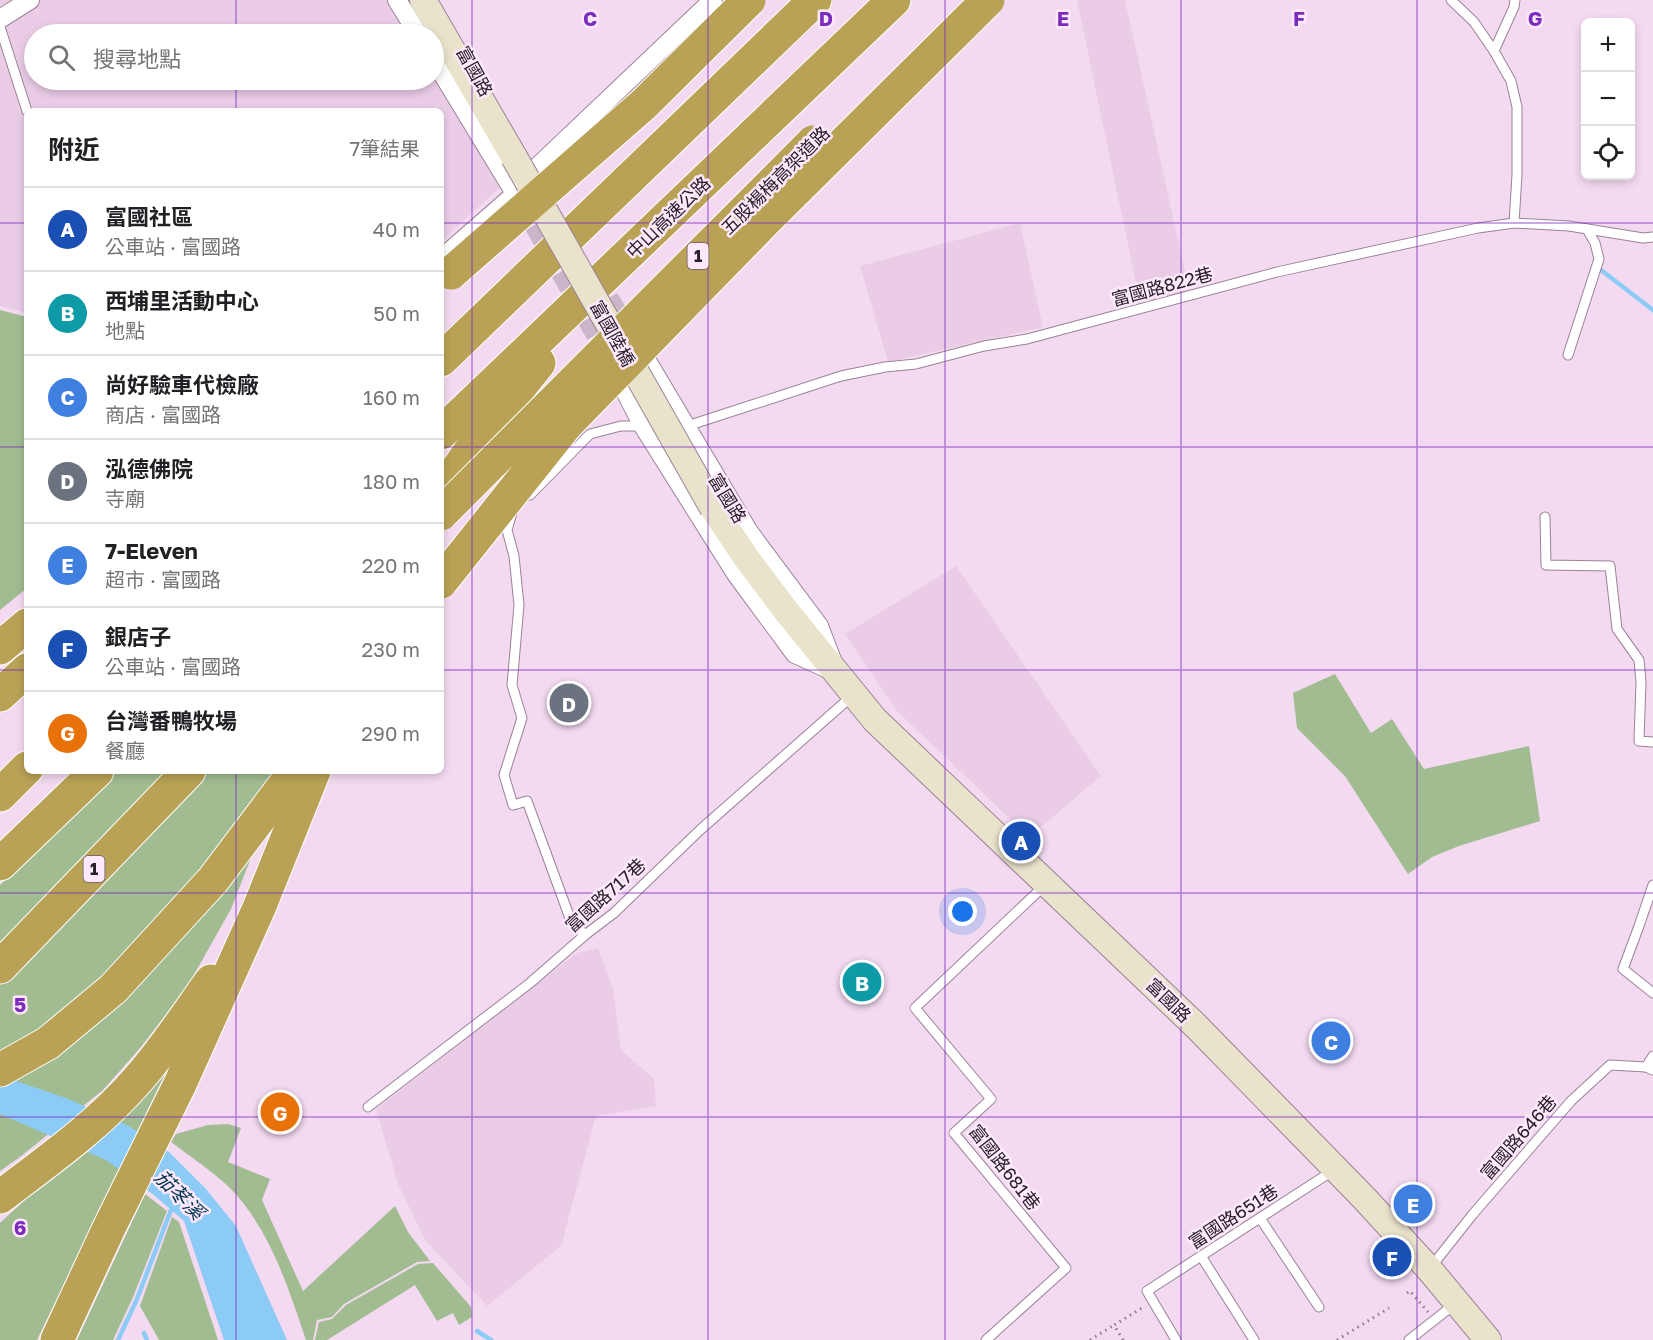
<!DOCTYPE html>
<html lang="zh-TW">
<head>
<meta charset="utf-8">
<style>
  :root { --surface:#fff; --page:#f2f2f2; --text:#202124; --muted:#757577; --line:#e0e0e0; --accent:#d93025 }
  body { margin:0; font-family:"Golos Text","Noto Sans TC",sans-serif; background:var(--page); color:var(--text) }
  .controls { position:absolute; right:18px; top:18px; display:grid; overflow:hidden; border-radius:9px; box-shadow:0 3px 9px #0003 }
  .controls button { width:54px; height:54px; display:grid; place-items:center; padding:0; border:0; border-bottom:2px solid var(--line); background:var(--surface); color:var(--text); font:30px sans-serif }
  .you { position:absolute; left:963px; top:912px; width:21px; height:21px; margin:-15px; border:4px solid #fff; border-radius:50%; background:#1a73e8; box-shadow:0 0 0 9px #1a73e833 }
  .badge { display:grid; place-items:center; width:39px; height:39px; border-radius:50%; background:var(--accent); color:#fff; font-size:20px; font-weight:700 }
  .pin { position:absolute; translate:-50% -50%; border:3px solid #fff; box-shadow:0 2px 6px #0006 }
  .list { margin:0; padding:0; list-style:none }
  h2 { display:flex; justify-content:space-between; align-items:center; height:78px; margin:0; padding:0 24px; font-size:26px }
  h2 small { font-size:20px; font-weight:400; color:var(--muted) }
  .list li { display:grid; grid-template-columns:39px 1fr auto; gap:18px; align-items:center; box-sizing:border-box; height:84px; padding:0 24px; border-top:2px solid var(--line) }
  .list b { display:block; font-size:22px; white-space:nowrap }
  .list p { margin:0; font-size:20px; white-space:nowrap; color:var(--muted) }
  .list em { font-size:20px; font-style:normal; color:var(--muted) }
  .icon { flex:none; width:33px; height:33px; fill:none; stroke:currentColor; stroke-width:2; stroke-linecap:round; stroke-linejoin:round }
  .map { position:relative; flex:none; width:1653px; height:1340px; overflow:hidden }
  .search { position:absolute; background:var(--surface); box-shadow:0 3px 9px #0003; left:24px; top:24px; width:420px; height:66px; display:flex; align-items:center; gap:15px; box-sizing:border-box; padding:0 21px; border-radius:33px; color:var(--muted); font-size:22px }
  .panel { position:absolute; background:var(--surface); box-shadow:0 3px 9px #0003; left:24px; top:108px; width:420px; height:666px; border-radius:9px }
  .map>svg:first-child { display:block }
</style>
</head>
<body>
<div class="map">
<svg width="1653" height="1340" viewBox="0 0 1653 1340">
  <rect width="100%" height="100%" fill="#f4daf1"/>
  <g fill="#eacce7">
    <polygon points="0,0 388,0 409,34 34,34 34,80 434,80 434,75 503,185 441,241 441,111 27,111 27,313 0,306"/>
    <polygon points="1077,0 1125,0 1189,290 1140,302"/>
    <polygon points="1020,223 1043,327 888,362 860,266"/>
    <polygon points="956,566 1101,776 1029,837 897,711 845,634"/>
    <polygon points="598,948 613,989 621,1050 654,1079 656,1106 596,1116 561,1246 487,1306 425,1240 398,1184 376,1109 577,953"/>
  </g>
  <g fill="#a1bc91">
    <polygon points="0,310 27,317 27,588 0,610"/>
    <polygon points="1335,674 1371,733 1392,719 1424,769 1529,746 1540,821 1459,846 1432,857 1408,874 1345,776 1297,728 1293,693"/>
    <polygon points="116,771 285,771 231,909 187,987 141,1047 103,1090 20,1157 0,1171 0,885"/>
    <polygon points="168,1068 37,1340 0,1340 0,1223"/>
    <path d="M228,1124L241,1128L228,1162L270,1179L262,1200L303,1291L395,1206L408,1232L430,1261L417,1262L344,1304L332,1317L317,1320L313,1340H306C288,1287 270,1229 230,1188C212,1171 191,1157 171,1142L176,1134L208,1125Z"/>
    <polygon points="145,1194 167,1211 133,1297 113,1340 77,1340"/>
    <polygon points="172,1217 179,1222 218,1340 159,1340 140,1306"/>
    <polygon points="433,1263 471,1307 472,1317 459,1325 453,1313 437,1321 415,1285 327,1340 315,1340 319,1322 332,1319 346,1305 418,1264"/>
  </g>
  <polygon fill="#8bcbf5" points="0,1074 16,1081 66,1098 127,1125 169,1152 206,1189 236,1226 287,1340 224,1340 184,1221 155,1196 106,1160 0,1114"/>
  <g fill="none" stroke-linecap="round" stroke-linejoin="round">
    <g stroke="#8bcbf5" stroke-width="4.5">
      <polyline points="1601,270 1653,310"/>
      <polyline points="477,1331 491,1340"/>
      <polyline points="144,1333 147,1340"/>
      <polyline points="118,1340 137,1299 171,1210"/>
    </g>
    <g stroke="#cbb5c9" stroke-width="18" stroke-dasharray="18 9" stroke-linecap="butt">
      <polyline points="520,202 599,342"/>
      <polyline points="595,275 623,319"/>
    </g>
    <g stroke="#9a8297" stroke-width="11">
      <g id="lane">
        <polyline points="1451,0 1474,22 1494,51 1511,81 1517,107 1517,175 1514,223"/>
        <polyline points="0,27 27,111"/>
        <polyline points="1494,51 1514,7 1515,0"/>
        <polyline points="441,253 513,190"/>
        <polyline points="1568,355 1599,259 1595,243 1587,229"/>
        <polyline points="684,427 841,376 885,367 916,364 984,346 1027,339 1277,272 1478,228 1514,223 1569,226 1643,238 1653,237"/>
        <polyline points="530,495 590,434 621,426 643,426"/>
        <polyline points="512,513 507,530 514,556 519,605 512,685 522,718 504,775 513,805 527,801 571,921 585,935"/>
        <polyline points="1545,517 1546,565 1610,566 1617,629 1639,660 1641,682 1639,741 1653,742"/>
        <polyline points="1653,885 1639,926 1623,969 1653,993"/>
        <polyline points="1646,1067 1653,1056"/>
        <polyline points="368,1107 530,983 585,935 614,913 700,830 852,696"/>
        <polyline points="1260,1218 1319,1307"/>
        <polyline points="1201,1256 1254,1340"/>
        <polyline points="1431,1267 1473,1214 1571,1101 1610,1065 1646,1067 1653,1070"/>
        <polyline points="986,1340 1066,1268 954,1133 991,1099 915,1008 1045,885"/>
        <polyline points="1176,1340 1147,1291 1334,1170"/>
        <polyline points="1409,1340 1456,1303"/>
      </g>
    </g>
    <g stroke="#9a8297" stroke-width="20">
      <g id="street">
        <polyline points="397,0 418,34"/>
        <polyline points="0,19 30,0"/>
        <polyline points="434,60 513,190 713,0"/>
        <polyline points="613,368 643,426 712,536 736,574 795,654 837,673 819,626 749,532 637,344"/>
      </g>
    </g>
    <g stroke="#9a8297" stroke-width="28">
      <g id="secondary">
        <polyline points="423,0 514,157"/>
        <polyline points="713,508 747,559 787,612 875,720 1196,1026 1365,1199 1429,1269 1488,1340"/>
      </g>
    </g>
    <g stroke="#fff" stroke-width="35">
      <g id="highway">
        <polyline points="441,360 815,0"/>
        <polyline points="441,433 894,0"/>
        <polyline points="441,492 475,444 539,363"/>
        <polyline points="0,648 27,625"/>
        <polyline points="0,695 27,670"/>
        <polyline points="0,795 27,768"/>
        <polyline points="0,864 97,771"/>
        <polyline points="0,967 189,771"/>
        <polyline points="0,1070 48,1043 113,989 213,880 295,771"/>
        <path d="M0,1197C49,1160 100,1124 140,1077C166,1047 188,1013 211,981"/>
        <polyline points="57,1340 108,1230 180,1084 259,908 314,771"/>
      </g>
    </g>
    <g stroke="#8d7b8b" stroke-width="3" stroke-dasharray="1.5 4.5" stroke-linecap="butt">
      <polyline points="1407,1293 1410,1291 1428,1312"/>
      <polyline points="1090,1340 1114,1325"/>
      <polyline points="1123,1340 1114,1325 1142,1308"/>
      <polyline points="1337,1340 1389,1308"/>
    </g>
    <use href="#lane" stroke="#fff" stroke-width="9"/>
    <use href="#street" stroke="#fff" stroke-width="18"/>
    <use href="#secondary" stroke="#eae3cc" stroke-width="26"/>
    <use href="#highway" stroke="#b9a256" stroke-width="33"/>
    <g stroke="#9a8297" stroke-width="28" stroke-linecap="butt">
      <polyline id="secondary-bridge" points="514,157 713,508"/>
    </g>
    <g stroke="#fff" stroke-width="35" stroke-linecap="butt">
      <g id="highway-bridge">
        <polyline points="451,273 644,104 749,0"/>
        <polyline points="441,514 813,142"/>
        <polyline points="441,582 566,425 765,221 988,0"/>
      </g>
    </g>
    <use href="#secondary-bridge" stroke="#eae3cc" stroke-width="26"/>
    <use href="#highway-bridge" stroke="#b9a256" stroke-width="33"/>
  </g>
  <path fill="none" stroke="#7b2cbf" stroke-width="1.5" stroke-opacity="0.55" d="M236,0V34M472,0V1340M708,0V1340M945,0V1340M1181,0V1340M1417,0V1340M236,80V111M0,223H27M441,223H1653M0,447H27M441,447H1653M0,670H27M441,670H1653M236,771V1340M0,893H1653M0,1117H1653"/>
  <g text-anchor="middle" dominant-baseline="central" stroke-width="5" stroke-linejoin="round" paint-order="stroke">
    <g fill="#fee9fc" stroke="#695c68" stroke-width="1.5">
      <rect x="687.5" y="243" width="21" height="26" rx="4.5"/>
      <rect x="83.5" y="856" width="21" height="26" rx="4.5"/>
    </g>
    <g font-size="16" font-weight="bold" fill="#292028">
      <text x="698" y="256">1</text>
      <text x="94" y="869">1</text>
    </g>
    <g font-size="18" fill="#292028" stroke="#fee9fc">
      <text transform="translate(475 71) rotate(61)">富國路</text>
      <text transform="translate(775 180) rotate(-45)">五股楊梅高架道路</text>
      <text transform="translate(668 217) rotate(-44)">中山高速公路</text>
      <text transform="translate(1162 286) rotate(-15)">富國路822巷</text>
      <text transform="translate(613 333) rotate(61)">富國陸橋</text>
      <text transform="translate(728 498) rotate(59)">富國路</text>
      <text transform="translate(605 895) rotate(-42)">富國路717巷</text>
      <text transform="translate(1169 1000) rotate(44)">富國路</text>
      <text transform="translate(1518 1137) rotate(-49)">富國路646巷</text>
      <text transform="translate(1005 1167) rotate(52)">富國路681巷</text>
      <text transform="translate(1233 1216) rotate(-33)">富國路651巷</text>
    </g>
    <g font-size="20" font-style="italic" fill="#003550" stroke="#fee9fc">
      <text transform="translate(180 1194) rotate(45)">茄苳溪</text>
    </g>
  </g>
  <g font-size="20" text-anchor="middle" font-weight="bold" fill="#7b2cbf" stroke="#fee9fc" stroke-width="5" stroke-linejoin="round" paint-order="stroke">
    <text x="590" y="26">C</text>
    <text x="826" y="26">D</text>
    <text x="1063" y="26">E</text>
    <text x="1299" y="26">F</text>
    <text x="1535" y="26">G</text>
    <text x="20" y="1012">5</text>
    <text x="20" y="1235">6</text>
  </g>
</svg>
<div class="controls">
<button>+</button>
<button>−</button>
<button><svg class="icon" aria-label="locate" viewBox="0 0 24 24"><circle cx="12" cy="12" r="6"/><path d="M12 2v4M12 18v4M2 12h4M18 12h4"/></svg></button>
</div>
<div class="you"></div>
<div class="pin badge" style="left:1021px;top:841px;background:#1a4fb4">A</div>
<div class="pin badge" style="left:862px;top:982px;background:#0f9aa8">B</div>
<div class="pin badge" style="left:1331px;top:1041px;background:#3f7fe0">C</div>
<div class="pin badge" style="left:569px;top:703px;background:#6b7280">D</div>
<div class="pin badge" style="left:1413px;top:1204px;background:#3f7fe0">E</div>
<div class="pin badge" style="left:1392px;top:1257px;background:#1a4fb4">F</div>
<div class="pin badge" style="left:280px;top:1112px;background:#e8710a">G</div>
<div class="search"><svg class="icon" aria-label="search" viewBox="0 0 24 24"><circle cx="10" cy="10" r="6"/><path d="M15 15l6 6"/></svg>搜尋地點</div>
<section class="panel">
<h2>附近<small>7筆結果</small></h2>
<ul class="list">
<li><span class="badge" style="background:#1a4fb4">A</span><div><b>富國社區</b><p>公車站 · 富國路</p></div><em>40 m</em></li>
<li><span class="badge" style="background:#0f9aa8">B</span><div><b>西埔里活動中心</b><p>地點</p></div><em>50 m</em></li>
<li><span class="badge" style="background:#3f7fe0">C</span><div><b>尚好驗車代檢廠</b><p>商店 · 富國路</p></div><em>160 m</em></li>
<li><span class="badge" style="background:#6b7280">D</span><div><b>泓德佛院</b><p>寺廟</p></div><em>180 m</em></li>
<li><span class="badge" style="background:#3f7fe0">E</span><div><b>7-Eleven</b><p>超市 · 富國路</p></div><em>220 m</em></li>
<li><span class="badge" style="background:#1a4fb4">F</span><div><b>銀店子</b><p>公車站 · 富國路</p></div><em>230 m</em></li>
<li><span class="badge" style="background:#e8710a">G</span><div><b>台灣番鴨牧場</b><p>餐廳</p></div><em>290 m</em></li>
</ul>
</section>
</div>
</body>
</html>
